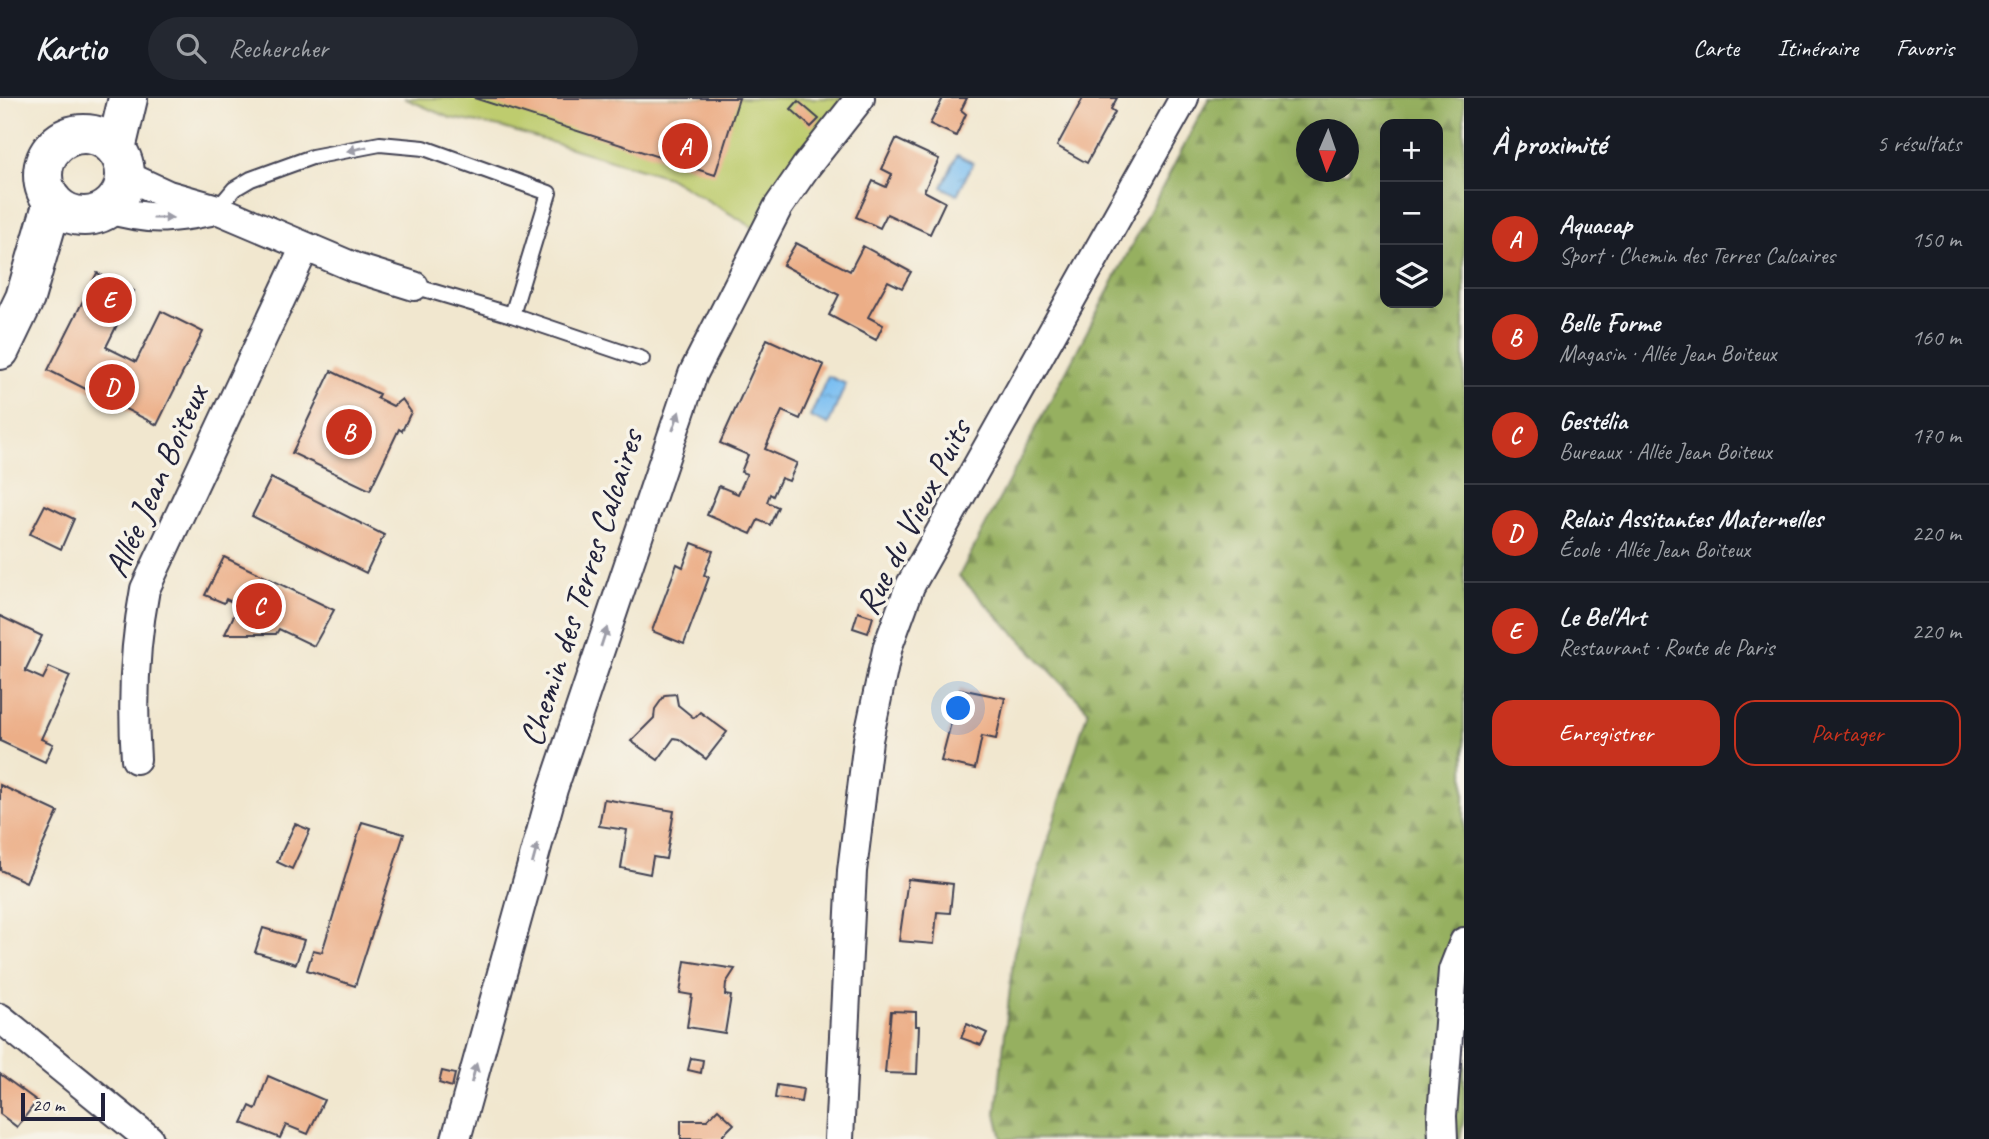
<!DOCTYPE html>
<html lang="fr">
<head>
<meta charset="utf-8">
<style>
  :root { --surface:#171b24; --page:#242831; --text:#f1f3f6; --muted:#9ea1a6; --line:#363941; --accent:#c8321e }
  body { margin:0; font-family:Caveat,sans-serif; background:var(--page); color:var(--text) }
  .controls { position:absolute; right:21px; top:21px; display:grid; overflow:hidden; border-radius:14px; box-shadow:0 7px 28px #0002 }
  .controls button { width:63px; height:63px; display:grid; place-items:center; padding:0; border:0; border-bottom:2px solid var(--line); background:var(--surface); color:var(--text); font:35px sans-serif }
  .compass { position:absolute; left:1296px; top:21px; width:63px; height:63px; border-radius:50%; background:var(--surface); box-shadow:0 7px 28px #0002; rotate:182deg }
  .scale { position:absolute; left:21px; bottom:18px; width:84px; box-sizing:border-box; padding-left:7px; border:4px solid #22223b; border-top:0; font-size:19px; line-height:24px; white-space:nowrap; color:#22223b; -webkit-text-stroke:5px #f7f3e8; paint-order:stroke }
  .you { position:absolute; left:959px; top:611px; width:24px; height:24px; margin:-18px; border:5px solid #fff; border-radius:50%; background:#1a73e8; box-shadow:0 0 0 10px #1a73e833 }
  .badge { display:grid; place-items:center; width:46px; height:46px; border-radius:50%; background:var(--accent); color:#fff; font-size:23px; font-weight:700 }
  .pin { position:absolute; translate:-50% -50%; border:4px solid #fff; box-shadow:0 2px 7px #0006 }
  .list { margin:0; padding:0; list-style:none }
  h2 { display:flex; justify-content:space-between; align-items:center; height:91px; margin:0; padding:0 28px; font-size:30px }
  h2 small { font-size:23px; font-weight:400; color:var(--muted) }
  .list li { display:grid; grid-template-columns:46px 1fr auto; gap:21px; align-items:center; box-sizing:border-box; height:98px; padding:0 28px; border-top:2px solid var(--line) }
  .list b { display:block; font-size:26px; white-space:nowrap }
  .list p { margin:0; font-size:23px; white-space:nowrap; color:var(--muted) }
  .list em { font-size:23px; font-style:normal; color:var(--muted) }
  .actions { display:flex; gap:14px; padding:21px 28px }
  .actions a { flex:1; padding:16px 0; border:2px solid var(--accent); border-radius:21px; text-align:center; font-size:24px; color:var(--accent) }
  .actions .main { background:var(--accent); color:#fff }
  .icon { flex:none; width:38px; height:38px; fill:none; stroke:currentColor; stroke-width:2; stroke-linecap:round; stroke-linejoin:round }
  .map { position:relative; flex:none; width:1464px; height:1041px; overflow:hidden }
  header { display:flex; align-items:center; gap:42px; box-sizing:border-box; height:98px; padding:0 35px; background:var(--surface); border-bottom:2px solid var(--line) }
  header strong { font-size:33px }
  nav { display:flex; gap:38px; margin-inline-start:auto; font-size:24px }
  .search { width:490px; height:63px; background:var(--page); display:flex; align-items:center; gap:18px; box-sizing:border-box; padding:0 24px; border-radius:38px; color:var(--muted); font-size:26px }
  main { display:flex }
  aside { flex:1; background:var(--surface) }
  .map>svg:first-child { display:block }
</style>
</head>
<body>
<header>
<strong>Kartio</strong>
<div class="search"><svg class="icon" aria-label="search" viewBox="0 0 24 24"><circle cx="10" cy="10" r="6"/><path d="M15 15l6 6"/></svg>Rechercher</div>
<nav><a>Carte</a><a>Itinéraire</a><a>Favoris</a></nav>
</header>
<main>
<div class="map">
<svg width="1464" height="1041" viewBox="0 0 1464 1041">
  <defs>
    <pattern id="forest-firs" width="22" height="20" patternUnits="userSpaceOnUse" patternTransform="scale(1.75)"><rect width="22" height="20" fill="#96b061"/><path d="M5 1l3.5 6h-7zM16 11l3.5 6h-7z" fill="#7a8f51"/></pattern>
    <pattern id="water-ripples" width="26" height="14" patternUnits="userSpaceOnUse" patternTransform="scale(1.75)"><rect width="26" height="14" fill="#7cbff2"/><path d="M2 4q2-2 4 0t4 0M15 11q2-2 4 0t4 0" fill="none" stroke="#659bc5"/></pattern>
  </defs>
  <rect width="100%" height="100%" fill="#f7f3e8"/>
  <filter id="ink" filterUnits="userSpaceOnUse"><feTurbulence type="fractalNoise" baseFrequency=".0143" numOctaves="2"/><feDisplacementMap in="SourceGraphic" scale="14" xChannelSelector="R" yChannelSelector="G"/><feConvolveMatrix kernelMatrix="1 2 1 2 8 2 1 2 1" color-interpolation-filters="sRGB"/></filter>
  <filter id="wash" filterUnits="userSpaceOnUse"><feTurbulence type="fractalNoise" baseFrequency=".00686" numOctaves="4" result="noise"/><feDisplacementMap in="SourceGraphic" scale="28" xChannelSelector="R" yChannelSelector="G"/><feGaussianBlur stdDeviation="1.57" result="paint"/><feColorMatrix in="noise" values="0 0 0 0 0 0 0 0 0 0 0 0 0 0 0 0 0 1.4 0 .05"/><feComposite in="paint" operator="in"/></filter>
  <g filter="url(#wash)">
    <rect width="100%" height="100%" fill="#f1e7cf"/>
    <path fill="url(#forest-firs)" stroke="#5c694e" stroke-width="2" fill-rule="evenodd" d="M1209,0H1464V1019L1460,1041H1002L996,1016L1014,854L1088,612L959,478ZM1385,26H1438V205H1385ZM1307,32H1349V74H1307Z"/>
    <polygon fill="#becc6e" stroke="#707754" stroke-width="2" points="404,0 844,0 789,67 756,131 668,79 500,29 450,20"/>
    <g fill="url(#water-ripples)" stroke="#4f7096" stroke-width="2">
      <polygon points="957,57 973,65 957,97 942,89"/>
      <polygon points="828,278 846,286 828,327 810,319"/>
    </g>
    <g id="blocks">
      <g fill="#ecae87">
        <polygon points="474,0 739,0 715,77"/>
        <polygon points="943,0 967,0 961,12 966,16 956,38 930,26"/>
        <polygon points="1083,0 1117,0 1111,11 1115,14 1087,65 1057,48"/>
        <polygon points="798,3 819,21 811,29 791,11"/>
        <polygon points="896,41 939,61 924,93 945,104 930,136 887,116 880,130 856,119 873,83 886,89 892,76 882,71"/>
        <polygon points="796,145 850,173 863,148 911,174 902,190 888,183 868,219 883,227 876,242 829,217 839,197 783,167"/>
        <polygon points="97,175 134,193 106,249 136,264 161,213 203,234 157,327 48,272"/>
        <polygon points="767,241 824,267 800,321 782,313 772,335 765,351 797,365 789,383 781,380 773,398 770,396 767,404 778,409 770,427 758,422 751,436 707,417 719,388 738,396 747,376 741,374 748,357 720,345"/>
        <polygon points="331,273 379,296 377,300 393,308 402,301 411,314 402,333 399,331 370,392 292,355"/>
        <polygon points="271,380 384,437 366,475 252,418"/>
        <polygon points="45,407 74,421 61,451 30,436"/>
        <polygon points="692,445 713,453 704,477 709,479 684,546 652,533 677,466 683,469"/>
        <polygon points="224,459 334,512 314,548 279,531 276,536 225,536 239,507 226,501 224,505 205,497"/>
        <polygon points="858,514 873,519 868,535 853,530"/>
        <polygon points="0,518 42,538 25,573 43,581 49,569 70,578 41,641 53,646 45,664 0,643"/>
        <polygon points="960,591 1005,600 996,641 982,638 975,671 941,663"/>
        <polygon points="676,596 678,607 694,620 700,614 727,634 706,661 679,641 674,640 658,662 631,643 654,620 655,611 665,597"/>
        <polygon points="0,687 58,714 26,784 0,772"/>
        <polygon points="604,701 674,713 666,761 653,759 650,776 621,770 627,732 599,728"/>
        <polygon points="362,724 404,736 355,888 307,872 313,852 322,854"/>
        <polygon points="295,726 310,732 292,771 277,764"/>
        <polygon points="908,781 953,786 950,815 937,814 934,846 899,843"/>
        <polygon points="263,830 304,842 296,866 255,854"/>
        <polygon points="685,863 735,871 726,885 725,897 731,898 725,935 687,929 692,897 680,895"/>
        <polygon points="891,913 916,914 916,928 919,928 917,976 885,975"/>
        <polygon points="967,926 987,935 981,947 961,940"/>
        <polygon points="691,960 703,962 701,975 688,972"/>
        <polygon points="442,973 455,976 452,989 439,985"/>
        <polygon points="0,976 37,1003 17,1029 0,1016"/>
        <polygon points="268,978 324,1002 308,1036 286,1027 280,1040 242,1025 250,1008 256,1011"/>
        <polygon points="777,987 803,991 801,1004 775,1000"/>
        <polygon points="718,1011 734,1026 723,1037 723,1041 681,1041 681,1022 707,1022"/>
      </g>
    </g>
  </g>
  <g filter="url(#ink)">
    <use href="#blocks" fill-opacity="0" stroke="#414051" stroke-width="2"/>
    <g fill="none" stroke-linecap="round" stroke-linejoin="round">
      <g stroke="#414051" stroke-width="18">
        <g id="lane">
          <polyline points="217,111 234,91 251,81 312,59 380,46 424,50 549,95 512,217 414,188"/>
          <polyline points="512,217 642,261"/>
        </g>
      </g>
      <g stroke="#414051" stroke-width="32">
        <g id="street">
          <polyline points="125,77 168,97 217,111 356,170 414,188"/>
          <path d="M108,111C150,123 169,121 211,113"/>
          <path d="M136,661C132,603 134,549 145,491L305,149"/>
          <polyline points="0,920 149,1041"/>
          <polyline points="456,1041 553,691 693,276 778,109 805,70 860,0"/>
          <polyline points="839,1041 852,773 868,642 888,548 910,488 1184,0"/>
          <polyline points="1443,1041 1442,1018 1453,872 1464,844"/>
        </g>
      </g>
      <g stroke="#414051" stroke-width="42">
        <g id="secondary">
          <circle cx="84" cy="77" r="41"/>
          <polyline points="116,51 128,0"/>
          <polyline points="0,252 25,200 53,104"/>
        </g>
      </g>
      <use href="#lane" stroke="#fff" stroke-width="14"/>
      <use href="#street" stroke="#fff" stroke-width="28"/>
      <use href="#secondary" stroke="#fff" stroke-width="38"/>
    </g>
    <defs><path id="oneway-solid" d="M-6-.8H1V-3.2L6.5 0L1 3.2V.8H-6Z" transform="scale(1.75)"/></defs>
    <g fill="#9c9ca7">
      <use href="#oneway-solid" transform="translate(357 51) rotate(169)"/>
      <use href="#oneway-solid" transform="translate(163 120)"/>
      <use href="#oneway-solid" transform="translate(676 323) rotate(-71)"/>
      <use href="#oneway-solid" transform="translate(604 539) rotate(-72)"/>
      <use href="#oneway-solid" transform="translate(535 756) rotate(-75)"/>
      <use href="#oneway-solid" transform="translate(474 975) rotate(-75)"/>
    </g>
  </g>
  <g text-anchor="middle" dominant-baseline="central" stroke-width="7" stroke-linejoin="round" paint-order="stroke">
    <g font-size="35" fill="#22223b" stroke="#f7f3e8">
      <text transform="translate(156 383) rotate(-66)">Allée Jean Boiteux</text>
      <text transform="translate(913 419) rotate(-63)">Rue du Vieux Puits</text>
      <text transform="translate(581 490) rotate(-72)">Chemin des Terres Calcaires</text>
    </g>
  </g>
</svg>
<div class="controls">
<button>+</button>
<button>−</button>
<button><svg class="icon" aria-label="layers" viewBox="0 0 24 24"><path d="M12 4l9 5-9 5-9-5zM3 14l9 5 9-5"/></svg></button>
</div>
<svg class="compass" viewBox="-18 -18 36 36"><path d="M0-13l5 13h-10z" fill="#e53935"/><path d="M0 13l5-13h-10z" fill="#9ea1a6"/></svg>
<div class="scale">20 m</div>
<div class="you"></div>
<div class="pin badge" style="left:685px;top:48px">A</div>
<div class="pin badge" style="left:349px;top:334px">B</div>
<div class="pin badge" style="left:259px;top:508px">C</div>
<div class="pin badge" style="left:112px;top:289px">D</div>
<div class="pin badge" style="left:109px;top:202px">E</div>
</div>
<aside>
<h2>À proximité<small>5 résultats</small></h2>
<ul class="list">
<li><span class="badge">A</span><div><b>Aquacap</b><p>Sport · Chemin des Terres Calcaires</p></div><em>150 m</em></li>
<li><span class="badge">B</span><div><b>Belle Forme</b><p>Magasin · Allée Jean Boiteux</p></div><em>160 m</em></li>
<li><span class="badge">C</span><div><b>Gestélia</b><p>Bureaux · Allée Jean Boiteux</p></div><em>170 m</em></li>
<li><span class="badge">D</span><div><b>Relais Assitantes Maternelles</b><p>École · Allée Jean Boiteux</p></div><em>220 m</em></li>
<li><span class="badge">E</span><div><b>Le Bel'Art</b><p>Restaurant · Route de Paris</p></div><em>220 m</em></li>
</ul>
<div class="actions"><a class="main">Enregistrer</a><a>Partager</a></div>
</aside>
</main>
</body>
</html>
